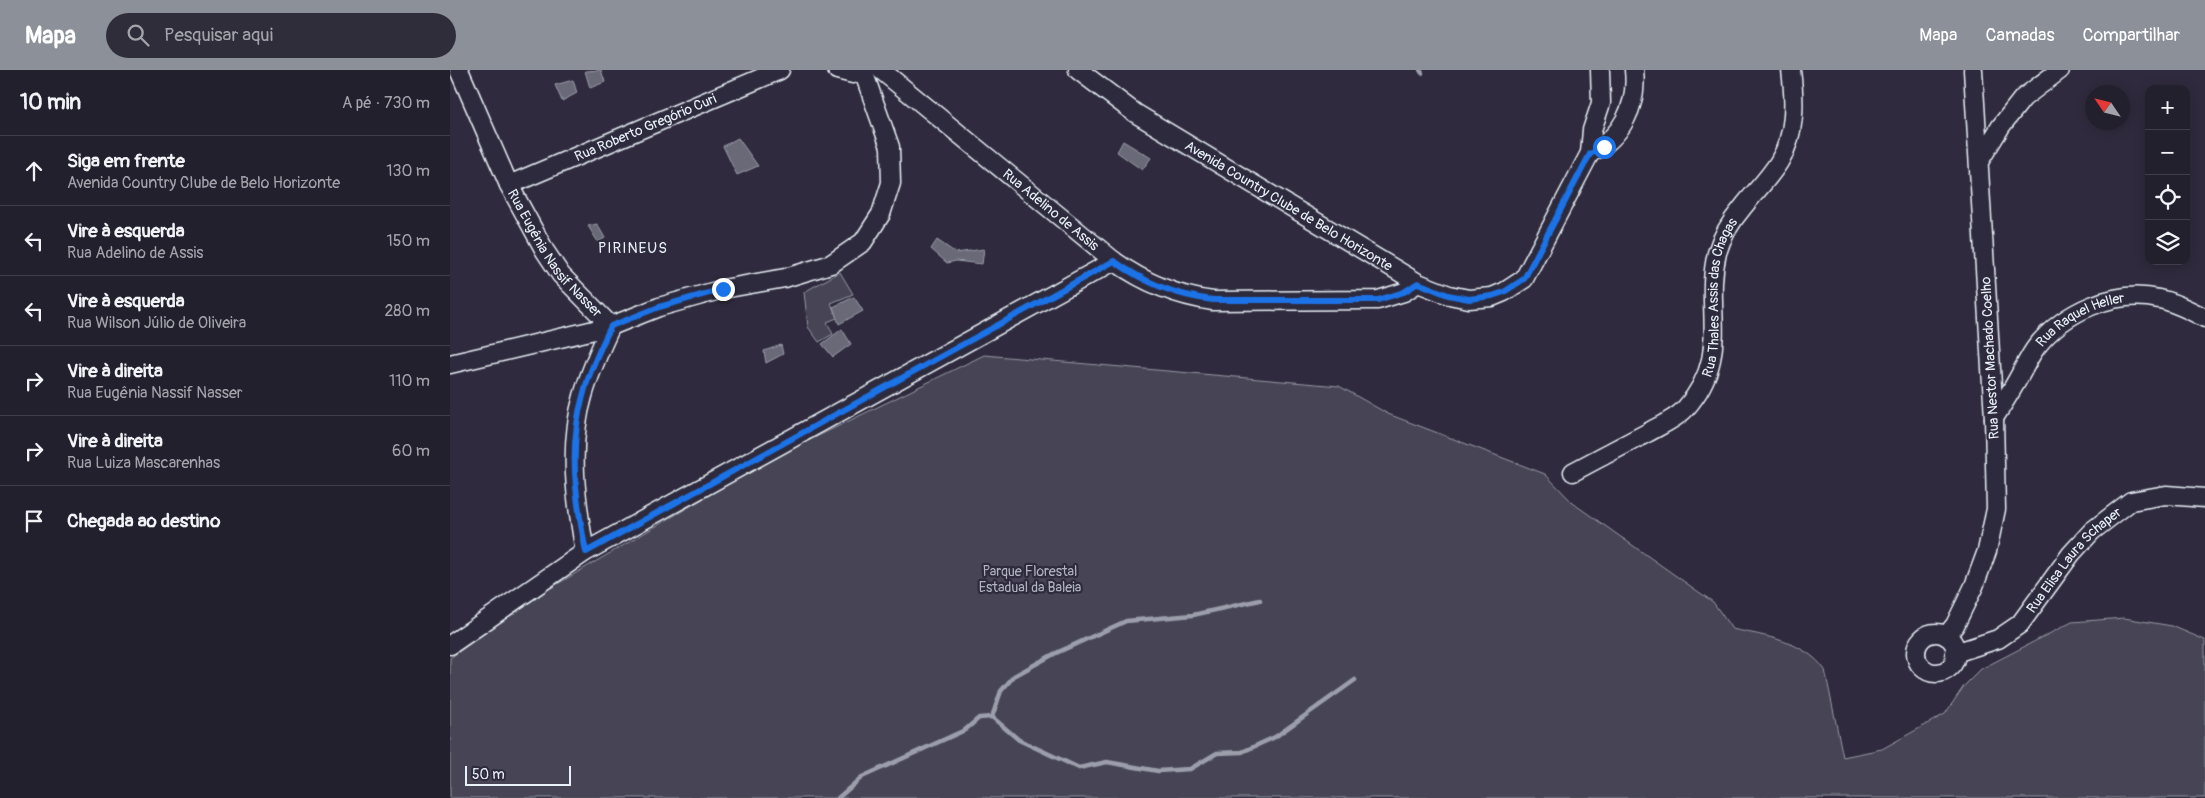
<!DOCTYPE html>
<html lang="pt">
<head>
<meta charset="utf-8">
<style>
  :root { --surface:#23202e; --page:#2f2d3a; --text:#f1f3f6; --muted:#a3a3aa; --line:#403e4a; --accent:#8c9099 }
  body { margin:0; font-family:Pangolin,sans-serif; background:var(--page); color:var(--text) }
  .controls { position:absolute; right:15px; top:15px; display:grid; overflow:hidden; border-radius:10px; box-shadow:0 2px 12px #0003 }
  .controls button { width:45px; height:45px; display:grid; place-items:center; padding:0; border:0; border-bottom:1px solid var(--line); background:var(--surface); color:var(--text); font:25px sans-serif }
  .compass { position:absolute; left:1635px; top:15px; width:45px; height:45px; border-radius:50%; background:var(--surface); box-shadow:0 2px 12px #0003; rotate:305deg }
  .scale { position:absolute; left:15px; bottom:12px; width:106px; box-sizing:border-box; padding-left:5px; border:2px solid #e8f1f8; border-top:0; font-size:14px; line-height:18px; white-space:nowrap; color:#e8f1f8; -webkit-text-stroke:4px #2f2a3d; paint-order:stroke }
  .stop { position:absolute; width:15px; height:15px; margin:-11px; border:4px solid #1a73e8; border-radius:50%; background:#fff }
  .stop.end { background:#1a73e8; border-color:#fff; box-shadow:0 1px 5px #0008 }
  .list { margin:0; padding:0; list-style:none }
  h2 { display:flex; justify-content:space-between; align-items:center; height:65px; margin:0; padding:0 20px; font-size:21px }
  h2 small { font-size:16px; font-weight:400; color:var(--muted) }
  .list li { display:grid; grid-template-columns:32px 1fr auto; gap:15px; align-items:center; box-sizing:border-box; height:70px; padding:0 20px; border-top:1px solid var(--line) }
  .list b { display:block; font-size:19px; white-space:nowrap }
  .list p { margin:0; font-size:16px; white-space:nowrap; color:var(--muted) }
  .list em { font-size:16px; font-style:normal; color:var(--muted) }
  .icon { flex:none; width:28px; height:28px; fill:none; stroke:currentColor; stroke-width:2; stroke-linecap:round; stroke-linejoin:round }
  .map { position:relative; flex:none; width:1755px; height:728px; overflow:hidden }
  header { display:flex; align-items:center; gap:30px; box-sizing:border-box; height:70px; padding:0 25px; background:var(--accent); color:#fff }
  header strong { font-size:24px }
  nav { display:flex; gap:28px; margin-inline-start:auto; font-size:18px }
  .search { width:350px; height:45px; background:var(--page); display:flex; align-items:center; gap:12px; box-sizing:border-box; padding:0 18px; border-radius:28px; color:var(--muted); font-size:19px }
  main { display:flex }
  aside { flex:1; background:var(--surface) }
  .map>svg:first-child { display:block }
</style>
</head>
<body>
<header>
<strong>Mapa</strong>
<div class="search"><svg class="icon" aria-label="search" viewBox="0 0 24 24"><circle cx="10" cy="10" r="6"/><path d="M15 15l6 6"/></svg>Pesquisar aqui</div>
<nav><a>Mapa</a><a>Camadas</a><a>Compartilhar</a></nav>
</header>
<main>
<aside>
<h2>10 min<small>A pé · 730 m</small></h2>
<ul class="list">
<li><svg class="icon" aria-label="ahead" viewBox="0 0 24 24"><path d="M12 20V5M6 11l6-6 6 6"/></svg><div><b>Siga em frente</b><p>Avenida Country Clube de Belo Horizonte</p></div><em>130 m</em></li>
<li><svg class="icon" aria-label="left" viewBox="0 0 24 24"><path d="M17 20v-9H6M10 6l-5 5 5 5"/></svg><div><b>Vire à esquerda</b><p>Rua Adelino de Assis</p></div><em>150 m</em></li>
<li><svg class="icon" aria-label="left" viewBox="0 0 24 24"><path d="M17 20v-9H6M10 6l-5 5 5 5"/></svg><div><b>Vire à esquerda</b><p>Rua Wilson Júlio de Oliveira</p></div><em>280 m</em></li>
<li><svg class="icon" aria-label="right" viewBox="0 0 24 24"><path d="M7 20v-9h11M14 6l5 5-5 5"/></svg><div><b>Vire à direita</b><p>Rua Eugênia Nassif Nasser</p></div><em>110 m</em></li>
<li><svg class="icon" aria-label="right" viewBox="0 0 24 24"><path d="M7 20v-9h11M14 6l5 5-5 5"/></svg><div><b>Vire à direita</b><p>Rua Luiza Mascarenhas</p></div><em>60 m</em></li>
<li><svg class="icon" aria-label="arrive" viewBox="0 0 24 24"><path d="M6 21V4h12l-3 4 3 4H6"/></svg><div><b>Chegada ao destino</b></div></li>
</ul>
</aside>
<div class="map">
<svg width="1755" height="728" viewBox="0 0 1755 728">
  <rect width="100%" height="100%" fill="#2f2a3d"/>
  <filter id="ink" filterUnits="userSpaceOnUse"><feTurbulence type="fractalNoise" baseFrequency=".02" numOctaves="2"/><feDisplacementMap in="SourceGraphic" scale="10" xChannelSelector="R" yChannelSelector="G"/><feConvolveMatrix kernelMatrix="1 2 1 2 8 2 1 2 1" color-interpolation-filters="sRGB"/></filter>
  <g filter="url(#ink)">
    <g fill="#464455" stroke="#979aa6">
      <polygon points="390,202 403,224 381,233 387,248 377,252 383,264 369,272 358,257 354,222"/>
      <path d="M534,285L889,316L938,344L1095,404L1124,434L1263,532L1282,559C1315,566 1355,571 1375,600L1393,687L1432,679L1495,644L1514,616L1531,599L1622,552L1674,548L1722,556L1755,570V728H0V588L97,520L321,389Z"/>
    </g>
    <g fill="#696978" stroke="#9c9fab">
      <polygon points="151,0 155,12 140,18 135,1"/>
      <polygon points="123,10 127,23 112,31 105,15"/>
      <polygon points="288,68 308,96 287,105 273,76"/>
      <polygon points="673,71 701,88 692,100 667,82"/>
      <polygon points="147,154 155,168 148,172 138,156"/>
      <polygon points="487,170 506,183 534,179 532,194 506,191 497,193 481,179"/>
      <polygon points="404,227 413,241 389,254 383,237"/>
      <polygon points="392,259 401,274 383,287 372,274"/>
      <polygon points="331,275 333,284 316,293 314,281"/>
    </g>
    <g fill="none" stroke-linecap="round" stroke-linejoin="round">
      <g stroke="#9c9fab" stroke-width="4.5">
        <polyline points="970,0 972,3"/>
        <polyline points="542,647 569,670 629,698 657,692 708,701 740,699 767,683 792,682 825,667 905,610"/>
        <polyline points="388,728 412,707 515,660 529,648 542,647 551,621 564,606 604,584 676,551 743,545 810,530"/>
      </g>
      <g stroke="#e8f1f8" stroke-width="21">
        <g id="minor">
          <path id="s1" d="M9,0L59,115L95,181L111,205L161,256C150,279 140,302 133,326C118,377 126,431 135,482"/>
          <polyline points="387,0 403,4 414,0"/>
          <path id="s2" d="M431,0L664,191C695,213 726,226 763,231L928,230L954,222L968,213"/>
          <path id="s3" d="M628,0L685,43L968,213L999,225L1019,229L1042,227L1054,222L1074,209L1140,83L1142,60L1151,33L1150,0"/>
          <path d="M1140,83C1172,68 1188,35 1184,0"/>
          <polyline points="1530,90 1551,56 1573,28 1610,0"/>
          <path id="s4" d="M59,115L330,0"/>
          <polyline points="0,294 161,256 209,237 273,219 335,208 381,194 413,172 431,144 441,113 440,77 413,1"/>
          <path id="s5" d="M1544,348C1553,334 1562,320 1570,305C1575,296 1580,285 1587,276C1615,241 1665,219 1709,229C1725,232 1741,241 1755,248"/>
          <path id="s6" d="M1123,402C1147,389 1172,376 1197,363C1209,356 1226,349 1235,339C1283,285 1253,240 1267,183C1272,165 1282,150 1293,137C1305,122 1319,108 1329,92C1346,64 1345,32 1341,0"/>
          <circle cx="1486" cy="583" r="20"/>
          <polyline points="1496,566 1505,555 1524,516 1537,481 1546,439 1544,348 1523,0"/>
          <polyline points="0,575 135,482 664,191"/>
          <path id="s7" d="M1505,583L1548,569L1570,554L1621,484L1642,461L1681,431L1716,425L1755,428"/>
        </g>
      </g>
      <use href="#minor" stroke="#2f2a3d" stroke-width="18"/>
    </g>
  </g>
  <g fill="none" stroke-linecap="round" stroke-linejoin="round" filter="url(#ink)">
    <path stroke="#1a73e8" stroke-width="6" d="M273,219L209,237L161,256C150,279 139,302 133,326C118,377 126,431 136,482L664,191C695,213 726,226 763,230H928L954,222L968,213L998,225L1019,229L1042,226L1054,222L1074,209L1140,84L1154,77"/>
  </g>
  <g text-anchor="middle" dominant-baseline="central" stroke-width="4.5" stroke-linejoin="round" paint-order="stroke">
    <g font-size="14" fill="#e8f1f8" stroke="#2f2a3d">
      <text stroke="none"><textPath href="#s4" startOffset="148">Rua Roberto Gregório Curi</textPath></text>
      <text stroke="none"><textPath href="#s3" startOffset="251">Avenida Country Clube de Belo Horizonte</textPath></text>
      <text stroke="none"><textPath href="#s2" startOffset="220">Rua Adelino de Assis</textPath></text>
      <text stroke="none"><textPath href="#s1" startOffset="208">Rua Eugênia Nassif Nasser</textPath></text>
      <text stroke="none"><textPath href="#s6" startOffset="249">Rua Thales Assis das Chagas</textPath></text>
      <text stroke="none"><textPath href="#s5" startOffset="136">Rua Raquel Heller</textPath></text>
      <text transform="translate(1540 288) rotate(-93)">Rua Nestor Machado Coelho</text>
      <text stroke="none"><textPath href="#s7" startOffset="156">Rua Elisa Laura Schaper</textPath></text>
    </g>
    <g font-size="14" fill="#afb4bf" stroke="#2f2a3d">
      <text x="580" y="501">Parque Florestal<tspan x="580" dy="16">Estadual da Baleia</tspan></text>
    </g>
    <g font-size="15" letter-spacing="1" fill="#e8f1f8" stroke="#2f2a3d">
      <text x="183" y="178">PIRINEUS</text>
    </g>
  </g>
</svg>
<div class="controls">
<button>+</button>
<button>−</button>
<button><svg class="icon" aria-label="locate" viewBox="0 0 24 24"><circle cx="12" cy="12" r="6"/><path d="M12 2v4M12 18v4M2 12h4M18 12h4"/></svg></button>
<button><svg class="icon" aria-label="layers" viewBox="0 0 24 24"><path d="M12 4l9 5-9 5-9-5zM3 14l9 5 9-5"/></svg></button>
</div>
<svg class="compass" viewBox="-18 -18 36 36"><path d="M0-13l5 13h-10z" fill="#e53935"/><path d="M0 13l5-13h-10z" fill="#a3a3aa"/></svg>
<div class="scale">50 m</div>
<div class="stop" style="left:1154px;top:77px"></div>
<div class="stop end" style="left:273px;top:219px"></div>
</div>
</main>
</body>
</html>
